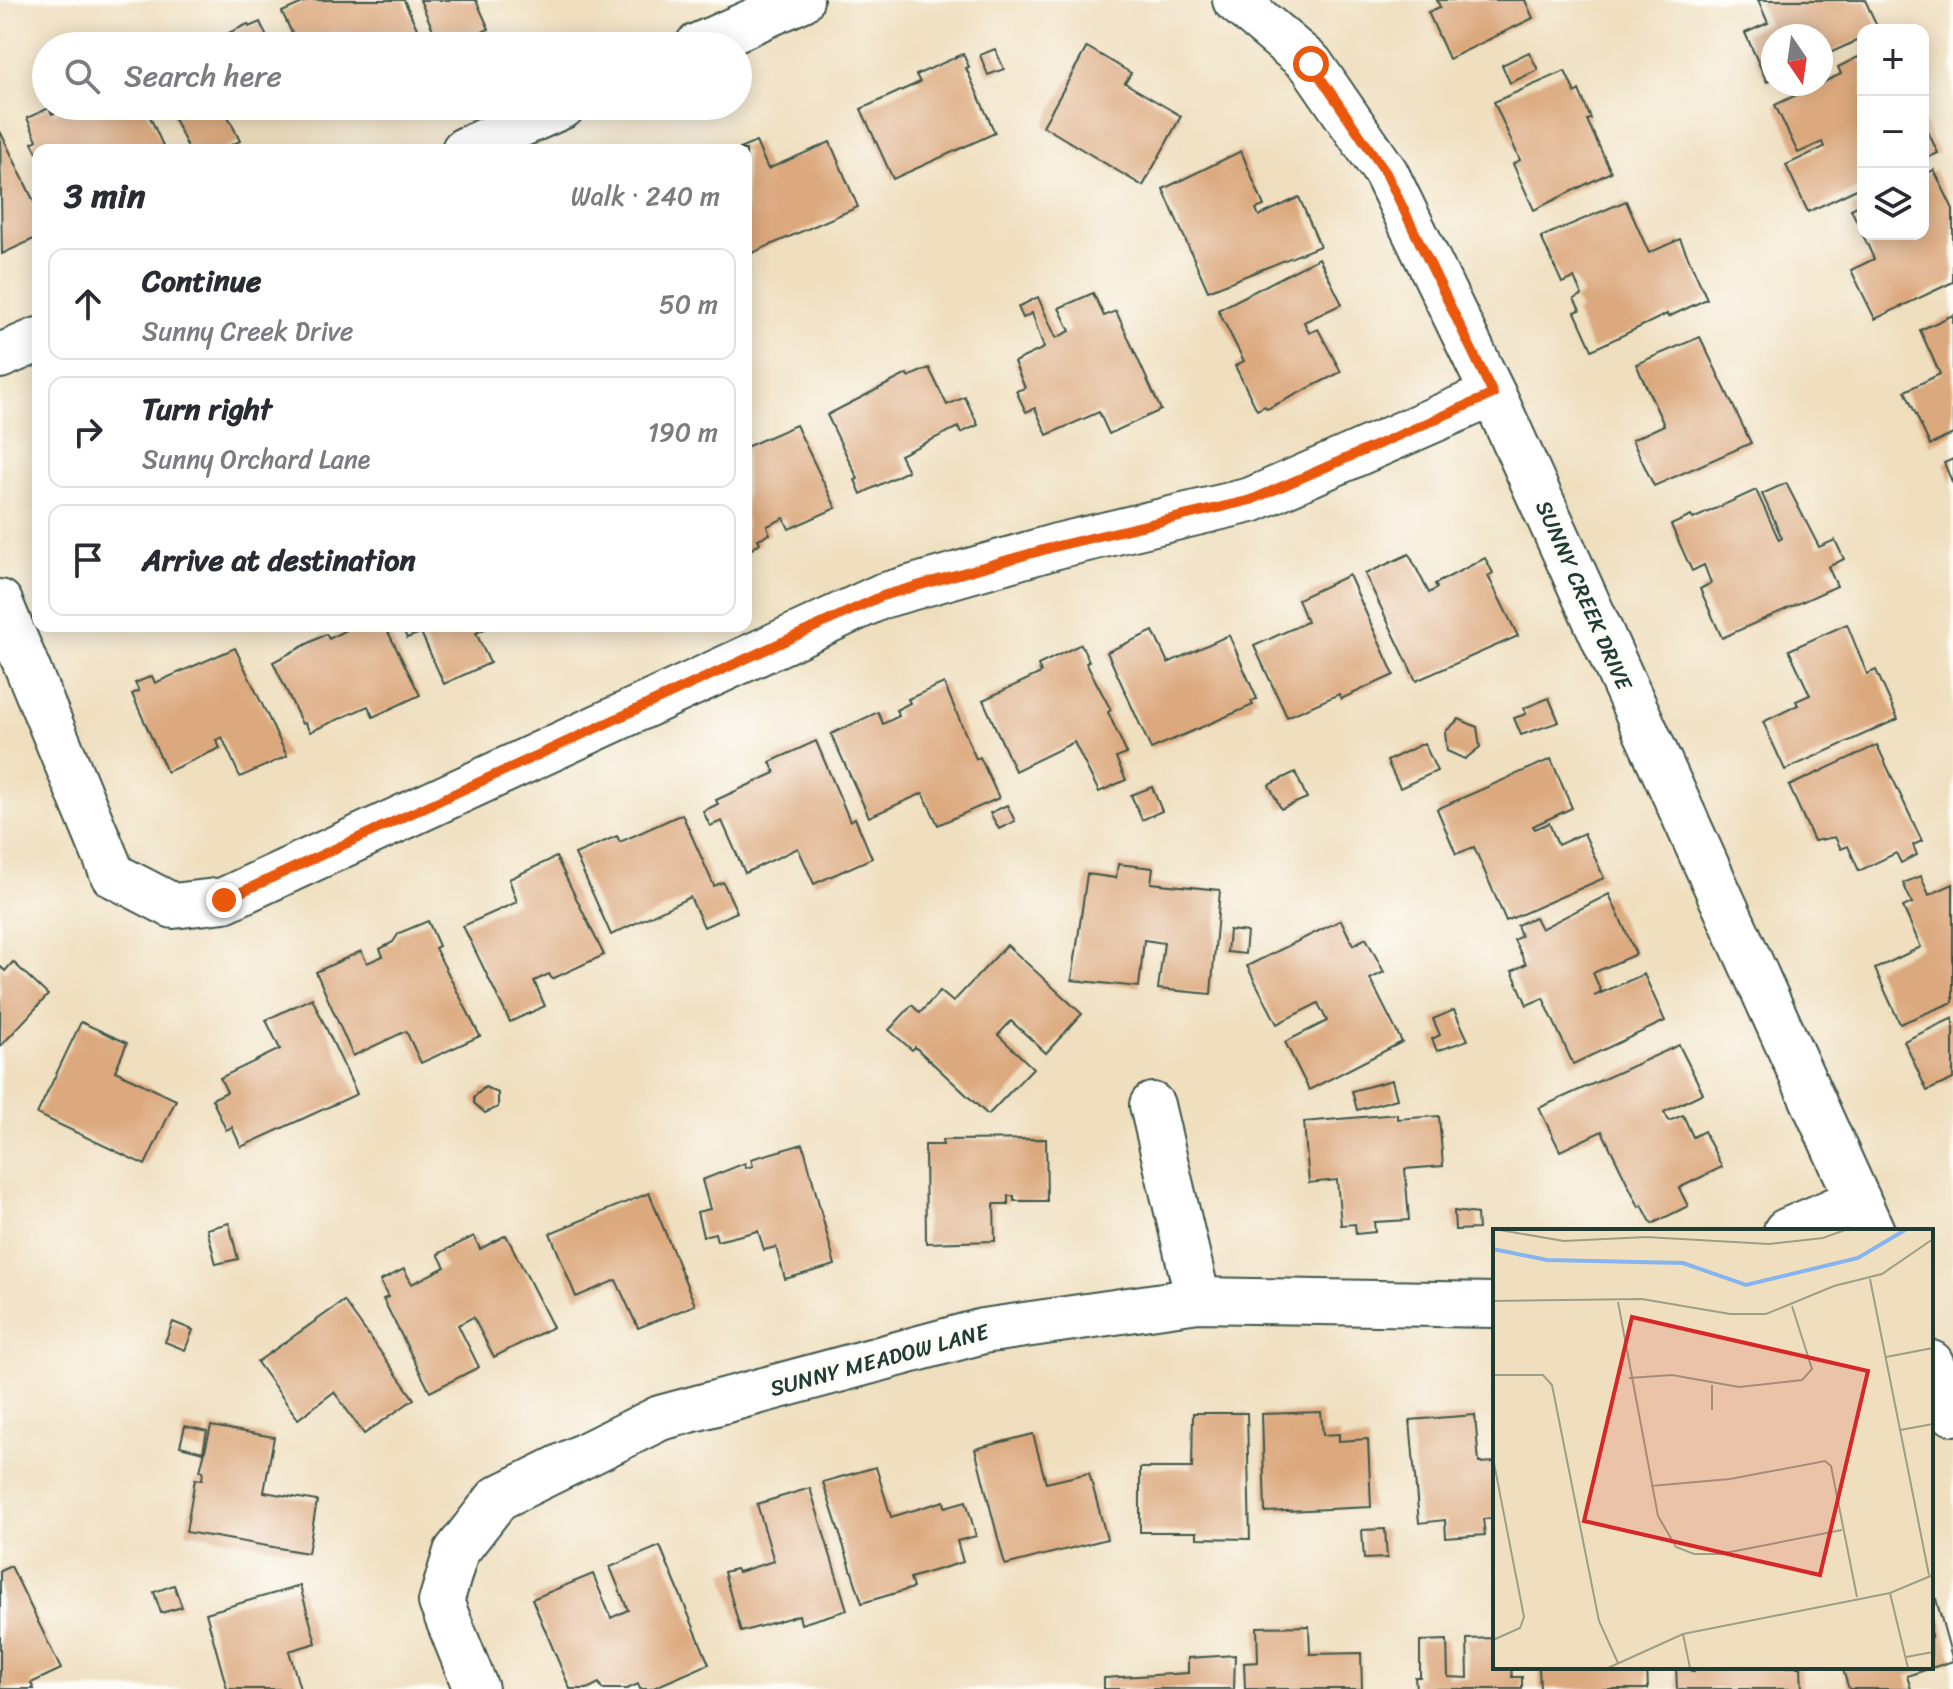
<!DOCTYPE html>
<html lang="en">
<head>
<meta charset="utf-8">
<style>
  :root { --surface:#fff; --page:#f7f7f7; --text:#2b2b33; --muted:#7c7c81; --line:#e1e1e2 }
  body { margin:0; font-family:Sriracha,sans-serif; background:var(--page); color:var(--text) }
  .controls { position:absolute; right:24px; top:24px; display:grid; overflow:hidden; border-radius:16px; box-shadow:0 4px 20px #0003 }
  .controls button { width:72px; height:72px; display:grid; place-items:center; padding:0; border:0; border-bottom:2px solid var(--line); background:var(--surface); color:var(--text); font:40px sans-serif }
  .compass { position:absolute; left:1761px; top:24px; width:72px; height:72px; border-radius:50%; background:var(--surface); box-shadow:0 4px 20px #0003; rotate:167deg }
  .stop { position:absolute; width:24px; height:24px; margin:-18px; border:6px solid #ea580c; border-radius:50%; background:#fff }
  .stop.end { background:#ea580c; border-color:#fff; box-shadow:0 2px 8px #0008 }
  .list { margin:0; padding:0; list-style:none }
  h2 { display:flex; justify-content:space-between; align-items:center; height:104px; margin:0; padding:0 32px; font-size:34px }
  h2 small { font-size:26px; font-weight:400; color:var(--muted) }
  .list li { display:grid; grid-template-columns:52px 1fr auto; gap:24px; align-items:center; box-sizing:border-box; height:112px; margin:0 16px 16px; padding:0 16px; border:2px solid var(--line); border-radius:16px }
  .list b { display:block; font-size:30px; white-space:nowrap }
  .list p { margin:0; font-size:26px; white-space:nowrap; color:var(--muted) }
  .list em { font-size:26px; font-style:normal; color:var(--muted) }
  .icon { flex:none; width:44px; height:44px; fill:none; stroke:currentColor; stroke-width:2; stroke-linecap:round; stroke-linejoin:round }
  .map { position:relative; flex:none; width:1953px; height:1689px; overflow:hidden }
  .search { position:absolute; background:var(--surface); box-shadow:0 4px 20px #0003; left:32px; top:32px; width:720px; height:88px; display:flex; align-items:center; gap:20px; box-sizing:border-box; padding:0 28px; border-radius:44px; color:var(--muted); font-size:30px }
  .panel { position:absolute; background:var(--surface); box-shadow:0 4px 20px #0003; left:32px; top:144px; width:720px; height:488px; border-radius:16px }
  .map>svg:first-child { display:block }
</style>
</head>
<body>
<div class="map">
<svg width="1953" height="1689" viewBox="0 0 1953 1689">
  <rect width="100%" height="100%" fill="#fdfcf7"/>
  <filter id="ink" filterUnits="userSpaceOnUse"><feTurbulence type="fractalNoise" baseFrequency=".0125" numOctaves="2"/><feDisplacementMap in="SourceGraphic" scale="16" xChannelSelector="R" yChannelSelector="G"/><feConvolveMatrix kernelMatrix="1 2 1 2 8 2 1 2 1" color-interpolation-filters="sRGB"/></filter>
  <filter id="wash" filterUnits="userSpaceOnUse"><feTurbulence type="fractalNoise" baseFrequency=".006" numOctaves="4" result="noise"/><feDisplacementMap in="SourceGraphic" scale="32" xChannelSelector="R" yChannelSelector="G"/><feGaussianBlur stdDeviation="1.8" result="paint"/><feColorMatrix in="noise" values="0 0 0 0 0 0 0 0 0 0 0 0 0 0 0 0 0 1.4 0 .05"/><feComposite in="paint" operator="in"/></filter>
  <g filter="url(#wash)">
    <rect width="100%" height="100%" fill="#efdfbf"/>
    <g id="blocks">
      <g fill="#dca87d">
        <polygon points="309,0 404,0 425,46 298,46 282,12"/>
        <polygon points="420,0 476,0 489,29 450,46 440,46"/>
        <polygon points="1437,0 1525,0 1533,18 1449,59 1428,12 1440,7"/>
        <polygon points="1758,0 1865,0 1879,30 1863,30 1863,38 1821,57 1821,36 1773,36 1773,79 1767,82 1745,33 1768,23"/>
        <polygon points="260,22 271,46 201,46 248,24 249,27"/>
        <polygon points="1087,47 1131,73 1125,83 1181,116 1143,186 1043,126"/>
        <polygon points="995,49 1004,69 988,75 980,55"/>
        <polygon points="1529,52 1538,70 1510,83 1502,65"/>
        <polygon points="963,54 969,67 966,68 995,133 893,179 861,109 920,82 916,75"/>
        <polygon points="1858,57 1863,65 1863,186 1808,212 1786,165 1824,147 1822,142 1798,153 1775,105 1841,74 1838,67"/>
        <polygon points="1565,71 1575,93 1579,90 1591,119 1587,120 1611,172 1534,210 1513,164 1520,160 1494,102"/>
        <polygon points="72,106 145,106 165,150 38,150 38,155 32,143 37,140 27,118 49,108 52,114"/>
        <polygon points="168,106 244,106 227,114 240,141 220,150 189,150"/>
        <polygon points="1923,121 1938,153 1923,160"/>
        <polygon points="0,131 38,210 38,237 2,254"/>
        <polygon points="756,142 768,169 830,142 858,207 750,254 746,244 746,150 737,150"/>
        <polygon points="1241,151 1264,206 1256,209 1259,216 1299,197 1320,246 1208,291 1163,189"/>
        <polygon points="1934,170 1953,209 1953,282 1875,319 1851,270 1874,259 1851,209 1863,203 1863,234 1923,234 1923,175"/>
        <polygon points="1626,201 1649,253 1680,239 1707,299 1668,317 1667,314 1592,350 1575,312 1580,310 1574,299 1582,295 1574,278 1562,283 1541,237"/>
        <polygon points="1319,258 1342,304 1304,322 1309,333 1318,329 1341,372 1267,409 1265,406 1257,410 1235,366 1244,361 1218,310"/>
        <polygon points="1093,293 1104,316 1116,311 1161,410 1109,434 1099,412 1047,435 1035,408 1026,412 1016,391 1025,388 1014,362 1044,348 1032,313 1023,318 1018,307 1038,297 1056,338 1070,331 1059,308"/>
        <polygon points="1953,315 1953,434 1930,445 1905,391 1940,374 1920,330"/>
        <polygon points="1700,337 1751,443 1654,486 1632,440 1664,425 1636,364"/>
        <polygon points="929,368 947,405 965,397 978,425 961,433 958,427 900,455 908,471 861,494 855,480 858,479 827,415 907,374 908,377"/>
        <polygon points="796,425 836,508 789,529 784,518 767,526 770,534 758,539 760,543 746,553 746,447"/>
        <polygon points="1953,459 1953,484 1944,463"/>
        <polygon points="1786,483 1819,547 1835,540 1844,559 1828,567 1837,586 1722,638 1700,589 1711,583 1704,565 1692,571 1671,525 1691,516 1693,519 1756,490 1779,540 1782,538 1762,494"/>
        <polygon points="1409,554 1429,593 1437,588 1435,584 1485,558 1493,573 1488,576 1518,636 1416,681 1365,574"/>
        <polygon points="1349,575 1394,675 1341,699 1339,694 1287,717 1254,646 1307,622 1298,599"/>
        <polygon points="1847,624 1867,674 1876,670 1898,719 1785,770 1763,722 1798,705 1796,701 1810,695 1789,650"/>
        <polygon points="353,626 385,626 420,695 373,717 368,706 310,732 305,723 302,724 273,662 326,634 329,639"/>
        <polygon points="401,626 414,626 418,634 407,638"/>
        <polygon points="418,626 491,626 476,633 490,663 444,684"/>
        <polygon points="1153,631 1168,663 1229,635 1257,699 1251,701 1253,705 1151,749 1107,652"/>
        <polygon points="1081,644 1089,661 1086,663 1111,710 1108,712 1127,754 1116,758 1126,780 1099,792 1074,742 1015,771 983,700 1041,673 1038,665"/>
        <polygon points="235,648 287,756 240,777 222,737 216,740 220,748 167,772 132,694 139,691 135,683 152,676 155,683"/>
        <polygon points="944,683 976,759 980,757 999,798 938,825 923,793 869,817 831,734 878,712 883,724 899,716 896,710 910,703 908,699"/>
        <polygon points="1549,698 1559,722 1521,735 1514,718 1526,714 1524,708"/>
        <polygon points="1459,719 1477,727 1480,747 1465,759 1447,751 1445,732"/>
        <polygon points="816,741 850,821 855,818 872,858 814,884 798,848 745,873 722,821 710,826 703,811 718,804 716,800 775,773 770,762"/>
        <polygon points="1424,743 1437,771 1400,788 1387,761"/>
        <polygon points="1877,745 1922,841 1913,845 1917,855 1901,863 1896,853 1859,871 1848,846 1841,849 1835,837 1814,841 1789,786"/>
        <polygon points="1551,759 1572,808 1533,826 1535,829 1549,823 1558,845 1584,833 1604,878 1506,921 1474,847 1456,854 1437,809"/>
        <polygon points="1295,772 1307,798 1281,809 1269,785"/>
        <polygon points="1152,787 1162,811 1142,820 1131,795"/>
        <polygon points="1007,805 1015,821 999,829 990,813"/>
        <polygon points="682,814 714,886 723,882 737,912 704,927 690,897 611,935 575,854 617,836 620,842"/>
        <polygon points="556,857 604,955 552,979 549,974 534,981 545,1006 510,1022 463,926 517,902 509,879"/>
        <polygon points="1118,864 1153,868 1151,883 1220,890 1211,994 1158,989 1164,943 1144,940 1139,987 1072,980 1087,874 1116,878"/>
        <polygon points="1921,876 1929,895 1953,884 1953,1002 1900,1024 1875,969 1921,947 1903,907 1912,903 1903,883"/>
        <polygon points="1609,894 1636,954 1593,973 1601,991 1594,996 1644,974 1665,1021 1573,1064 1543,998 1527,1005 1512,971 1526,964 1514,940 1521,936 1517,925 1535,917 1541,929"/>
        <polygon points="1341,920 1353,945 1366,938 1384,972 1370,979 1402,1042 1309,1090 1285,1042 1327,1021 1318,1003 1277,1024 1247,966"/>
        <polygon points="428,921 439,946 435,948 480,1036 421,1063 406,1031 353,1056 316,972 361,951 367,963 383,956 380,949 393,942 399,933"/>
        <polygon points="1229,930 1247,932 1245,954 1227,952"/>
        <polygon points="1007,945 1082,1014 1046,1053 1011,1021 998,1035 1033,1068 988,1115 915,1047 912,1050 889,1030 912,1005 920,1013 940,991 953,1002"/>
        <polygon points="13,962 48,995 0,1047 0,966 5,971"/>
        <polygon points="312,998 357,1094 241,1147 232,1127 226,1130 212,1099 227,1092 220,1078 280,1049 266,1020"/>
        <polygon points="1454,1010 1468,1040 1437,1051 1432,1039 1440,1035 1433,1019"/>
        <polygon points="1953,1018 1953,1079 1927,1091 1904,1041"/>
        <polygon points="81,1022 127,1043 115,1071 176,1100 145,1165 37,1114"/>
        <polygon points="1679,1045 1703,1093 1664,1112 1669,1121 1683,1115 1693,1137 1704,1131 1722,1167 1679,1188 1688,1206 1652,1224 1642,1205 1639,1207 1602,1131 1560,1151 1539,1108"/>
        <polygon points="1392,1080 1397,1099 1357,1110 1352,1091"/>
        <polygon points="485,1087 498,1093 498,1107 485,1113 474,1103 474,1097"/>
        <polygon points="1397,1114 1397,1119 1439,1116 1443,1166 1405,1169 1409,1220 1374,1222 1375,1232 1356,1234 1355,1224 1341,1225 1337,1180 1309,1183 1304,1122"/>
        <polygon points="1046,1139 1047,1201 1014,1201 1014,1196 1008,1196 1008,1204 994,1204 995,1241 926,1243 925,1145 943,1145 942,1140"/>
        <polygon points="803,1144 835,1265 785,1279 776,1247 764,1250 758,1231 717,1241 715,1233 703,1236 697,1212 710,1209 702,1180 745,1163 746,1168 753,1166 751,1159"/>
        <polygon points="649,1193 695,1305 638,1328 616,1280 576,1297 550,1233"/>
        <polygon points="1454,1211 1477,1214 1478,1229 1455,1230"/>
        <polygon points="229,1223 238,1259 216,1264 207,1229"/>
        <polygon points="506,1235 553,1327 494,1357 473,1317 458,1325 479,1367 430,1392 383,1299 388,1297 380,1281 404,1269 412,1284 445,1267 438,1254 474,1236 480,1249"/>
        <polygon points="344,1301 414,1399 364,1434 334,1392 298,1419 257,1362"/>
        <polygon points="173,1322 193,1330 185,1350 165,1342"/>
        <polygon points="1321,1412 1323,1435 1339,1434 1339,1441 1368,1439 1371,1507 1265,1512 1262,1414"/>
        <polygon points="1193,1413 1247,1413 1250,1539 1197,1538 1197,1532 1140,1532 1140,1468 1192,1468"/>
        <polygon points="1475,1415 1479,1463 1495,1462 1495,1518 1483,1519 1485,1535 1446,1538 1445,1520 1419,1523 1410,1420"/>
        <polygon points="185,1426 207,1431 203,1452 180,1446"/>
        <polygon points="211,1426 274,1437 264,1492 317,1501 308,1553 186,1532 195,1479 202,1480 203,1471 200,1471"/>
        <polygon points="1033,1434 1046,1483 1089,1473 1107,1539 1005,1565 975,1449"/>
        <polygon points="876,1467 891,1517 944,1501 945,1507 966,1501 976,1536 957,1541 963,1562 910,1578 913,1588 862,1603 823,1482"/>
        <polygon points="810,1488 847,1610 801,1624 799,1615 741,1632 724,1572 736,1569 738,1572 774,1561 757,1504"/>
        <polygon points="1385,1529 1387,1558 1364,1559 1362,1530"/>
        <polygon points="660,1546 709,1664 651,1689 640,1689 638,1684 627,1689 602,1689 599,1683 587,1689 570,1689 532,1599 593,1574 611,1618 628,1610 610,1567"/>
        <polygon points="11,1566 61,1669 31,1683 34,1689 0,1689 0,1571"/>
        <polygon points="174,1585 182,1607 161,1613 154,1592"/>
        <polygon points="300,1586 316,1643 289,1651 300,1689 227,1689 206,1613"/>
        <polygon points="1936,1599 1953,1661 1907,1676 1911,1689 1849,1689 1842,1667 1931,1667 1931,1600"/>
        <polygon points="1309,1626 1310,1654 1361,1653 1362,1689 1245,1689 1244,1663 1258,1662 1257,1627"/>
        <polygon points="1495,1638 1495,1667 1511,1667 1512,1677 1522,1677 1522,1689 1416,1689 1415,1677 1420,1677 1420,1641 1447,1640 1448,1677 1468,1678 1467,1639"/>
        <polygon points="1235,1655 1234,1689 1104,1689 1104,1678 1188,1673 1188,1658"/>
        <polygon points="1539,1667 1647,1667 1648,1689 1540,1689"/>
        <polygon points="1676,1667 1691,1667 1691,1671 1695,1671 1695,1667 1801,1667 1802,1689 1677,1689"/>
      </g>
    </g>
  </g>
  <g filter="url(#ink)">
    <use href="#blocks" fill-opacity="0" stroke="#3e5549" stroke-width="2"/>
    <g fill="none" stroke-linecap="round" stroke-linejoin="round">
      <g stroke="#3e5549" stroke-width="48">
        <g id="street">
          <polyline points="1235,0 1311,64 1386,173 1493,394 1872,1231"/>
          <polyline points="697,46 801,0"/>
          <polyline points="464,150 563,106"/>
          <polyline points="0,356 38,340"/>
          <polyline points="0,602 113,875 173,906 224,900 882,596 1057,546 1251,500 1493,394"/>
          <polyline points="1152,1105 1198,1300"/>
          <polyline points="1786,1231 1858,1200"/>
          <polyline points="1931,1363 1953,1413"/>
          <polyline points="476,1689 441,1602 456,1552 498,1498 660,1418 983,1331 1198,1300 1495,1305"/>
        </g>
      </g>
      <use href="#street" stroke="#fff" stroke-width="44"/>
    </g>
  </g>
  <g fill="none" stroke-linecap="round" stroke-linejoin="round" filter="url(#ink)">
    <polyline stroke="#ea580c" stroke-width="10" points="224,900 882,596 1057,546 1251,500 1493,394 1386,173 1311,64"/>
  </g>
  <g text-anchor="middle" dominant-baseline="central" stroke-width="8" stroke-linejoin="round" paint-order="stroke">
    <g font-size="22" fill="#1f3d34" stroke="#fdfcf7">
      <text transform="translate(1584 595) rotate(66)">SUNNY CREEK DRIVE</text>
      <text transform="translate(879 1360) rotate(-15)">SUNNY MEADOW LANE</text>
    </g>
  </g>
  <g transform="translate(1493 1229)">
    <rect width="440" height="440" fill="#efdfbf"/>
    <path fill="none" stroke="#85b4ef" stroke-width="4" d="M0,20L54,31L190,34L253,56L365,29L412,1"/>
    <path fill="none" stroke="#9c9e87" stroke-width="2" d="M7,1L71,12L153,8L276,15L330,9L352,1M38,1H125M189,1H301M377,50L436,346M0,72L149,70L237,85H273L341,57L389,45L440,10M125,73L165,287L183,318L201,325H227L349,301M393,128L440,119M0,146H50L59,156L106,392L125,434M136,149L179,146L246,158L309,151L319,140L299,77M219,156V181M407,201L440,195M0,229L31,388L27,399L0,411M158,257L237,250L332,232L338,237L364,368M397,364L415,439M190,405L197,439M413,428L440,423M115,439L190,405L397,364L440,346"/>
    <path fill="#d62828" fill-opacity="0.15" stroke="#d62828" stroke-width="4" d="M139,88L375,142L327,346L91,292Z"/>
    <rect width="440" height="440" fill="none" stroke="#1f3d34" stroke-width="4"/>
  </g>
</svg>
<div class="controls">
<button>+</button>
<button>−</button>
<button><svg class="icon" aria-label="layers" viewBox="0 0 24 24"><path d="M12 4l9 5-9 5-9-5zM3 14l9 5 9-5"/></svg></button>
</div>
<svg class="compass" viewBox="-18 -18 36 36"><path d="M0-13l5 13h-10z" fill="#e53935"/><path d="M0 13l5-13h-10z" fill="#7c7c81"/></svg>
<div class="stop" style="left:1311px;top:64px"></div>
<div class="stop end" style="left:224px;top:900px"></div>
<div class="search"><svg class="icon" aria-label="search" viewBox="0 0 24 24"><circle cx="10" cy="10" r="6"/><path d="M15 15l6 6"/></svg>Search here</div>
<section class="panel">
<h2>3 min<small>Walk · 240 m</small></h2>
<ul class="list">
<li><svg class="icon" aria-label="ahead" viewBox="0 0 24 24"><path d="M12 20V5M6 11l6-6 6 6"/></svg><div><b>Continue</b><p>Sunny Creek Drive</p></div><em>50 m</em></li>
<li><svg class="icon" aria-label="right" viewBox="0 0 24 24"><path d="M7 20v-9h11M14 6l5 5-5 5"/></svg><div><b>Turn right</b><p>Sunny Orchard Lane</p></div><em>190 m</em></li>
<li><svg class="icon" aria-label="arrive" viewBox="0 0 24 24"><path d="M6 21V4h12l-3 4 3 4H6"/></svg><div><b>Arrive at destination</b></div></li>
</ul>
</section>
</div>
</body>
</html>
